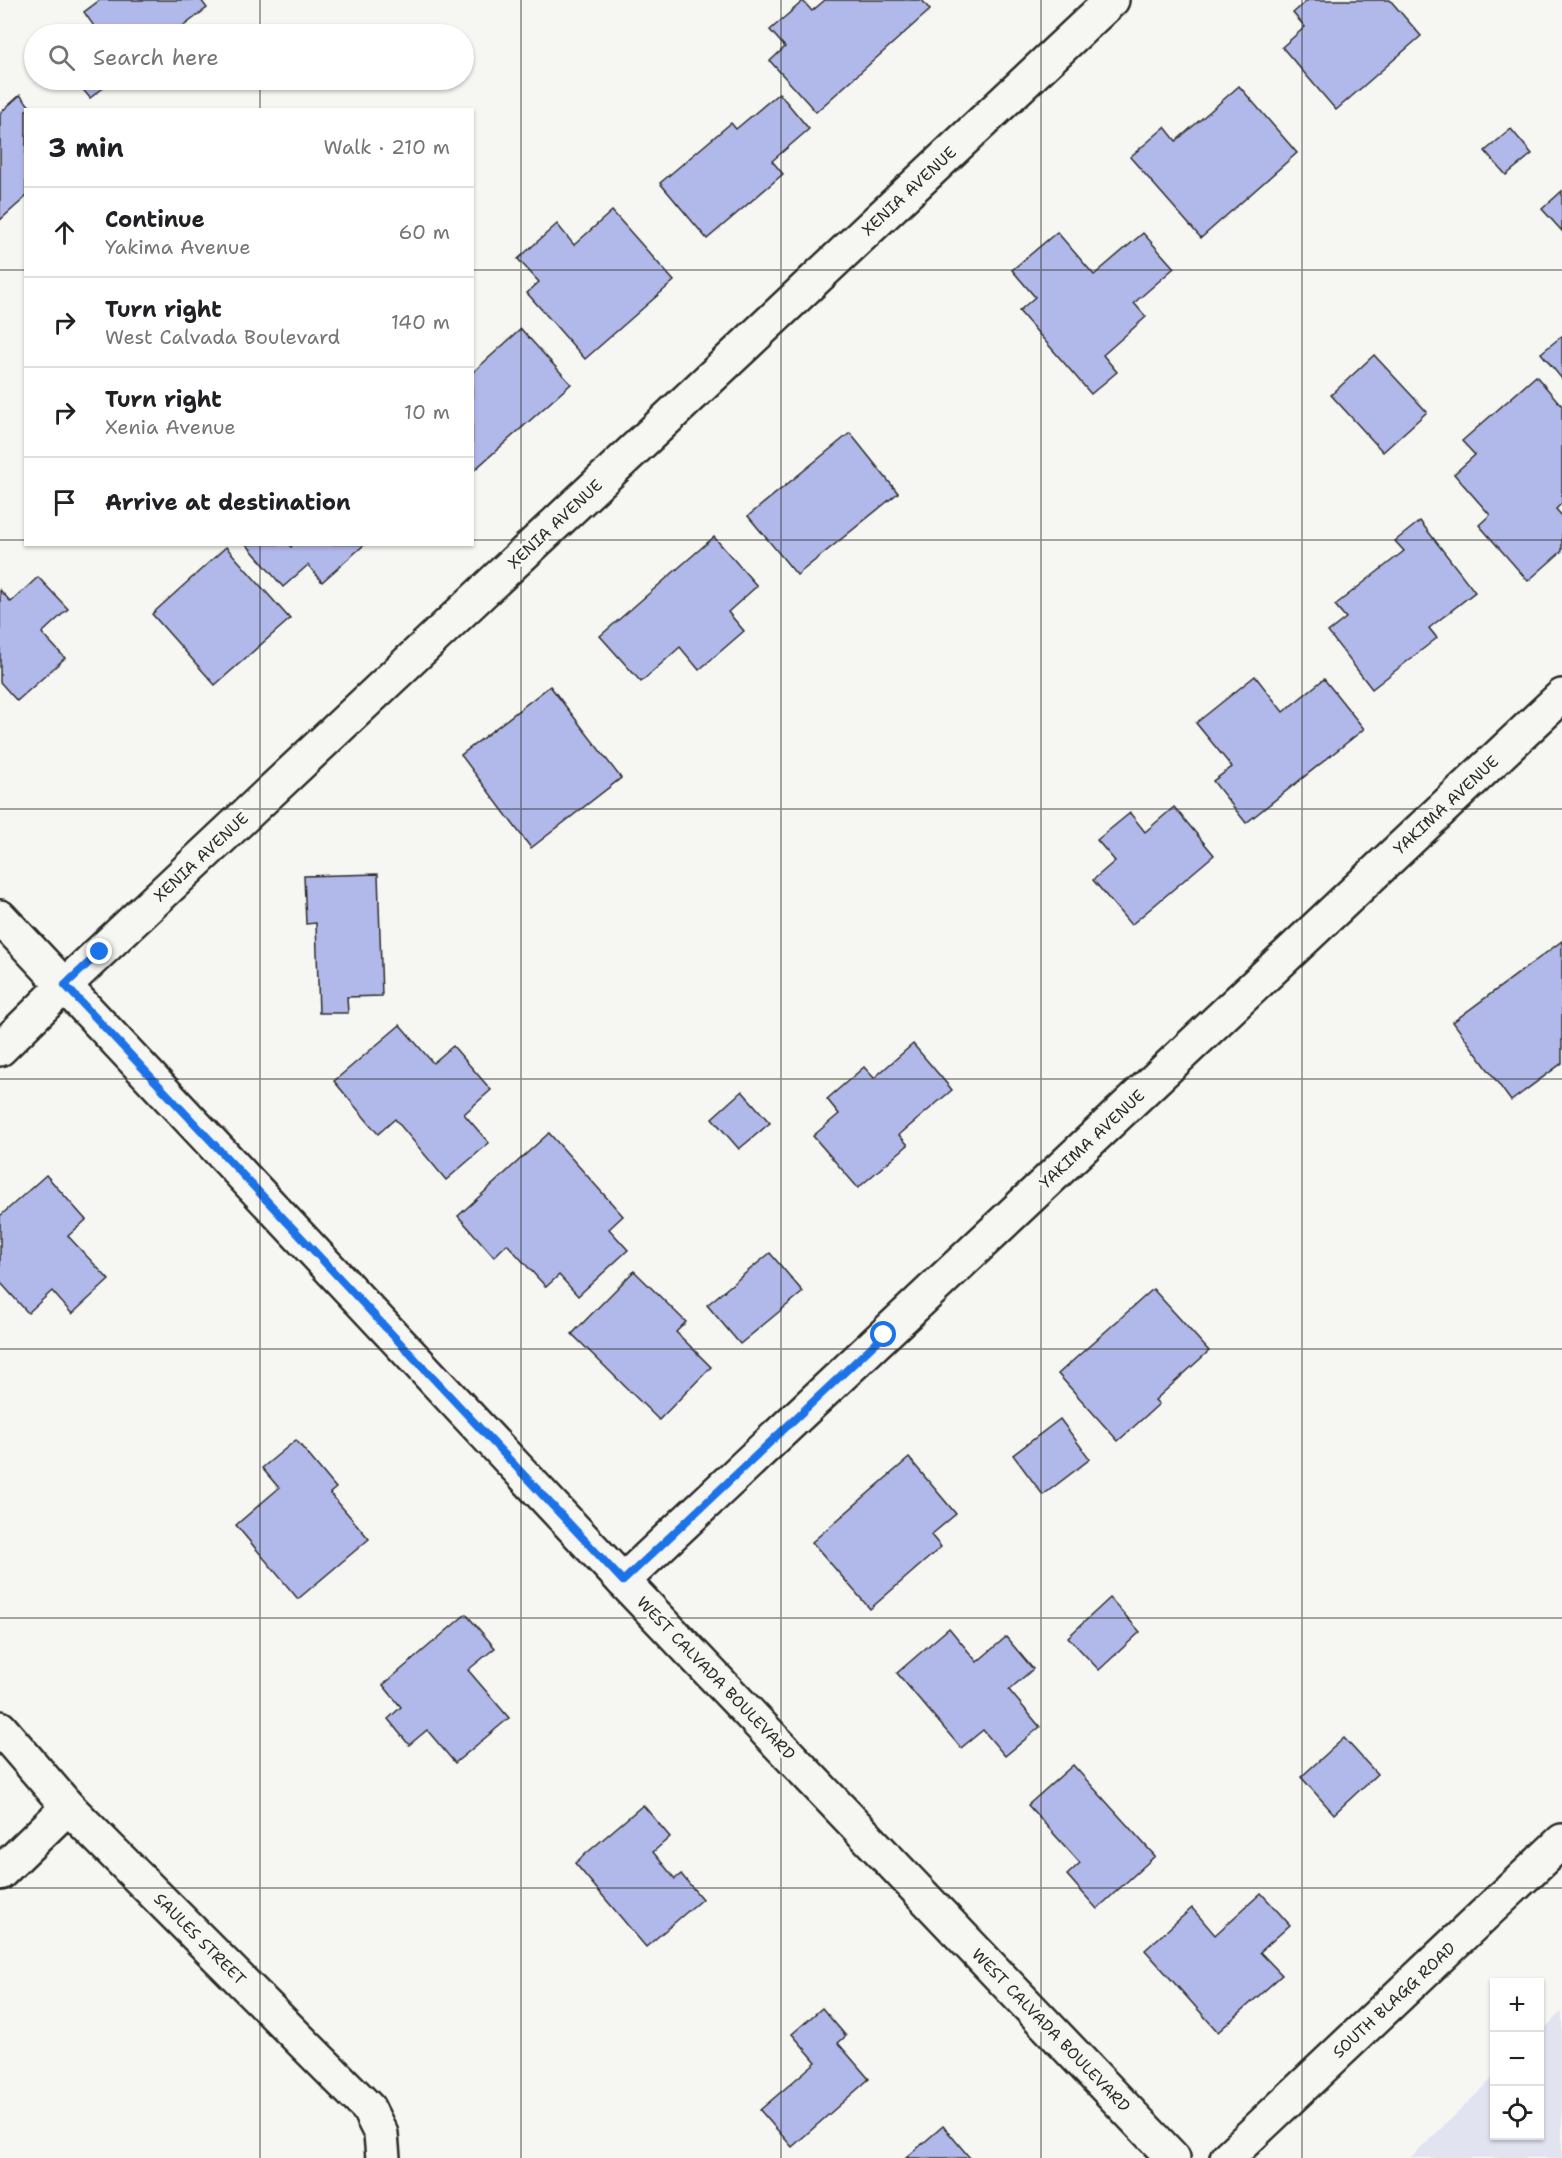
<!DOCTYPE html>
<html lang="en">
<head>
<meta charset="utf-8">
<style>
  :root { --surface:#fff; --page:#f6f6f6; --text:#202124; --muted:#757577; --line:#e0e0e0 }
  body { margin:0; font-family:"Shantell Sans",sans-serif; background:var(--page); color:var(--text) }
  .controls { position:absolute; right:18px; bottom:18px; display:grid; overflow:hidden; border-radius:0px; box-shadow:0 2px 4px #0004 }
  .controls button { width:54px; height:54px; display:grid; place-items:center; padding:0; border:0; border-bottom:2px solid var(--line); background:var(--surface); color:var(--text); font:30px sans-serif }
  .stop { position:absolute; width:18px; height:18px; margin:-14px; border:4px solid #1a73e8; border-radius:50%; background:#fff }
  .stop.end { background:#1a73e8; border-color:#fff; box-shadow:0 2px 6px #0008 }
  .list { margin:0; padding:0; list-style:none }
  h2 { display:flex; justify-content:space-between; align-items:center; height:78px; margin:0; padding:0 24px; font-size:26px }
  h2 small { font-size:20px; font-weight:400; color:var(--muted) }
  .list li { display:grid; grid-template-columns:39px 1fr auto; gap:18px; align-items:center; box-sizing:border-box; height:90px; padding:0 24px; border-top:2px solid var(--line) }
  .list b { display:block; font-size:22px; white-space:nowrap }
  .list p { margin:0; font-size:20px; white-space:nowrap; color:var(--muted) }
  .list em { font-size:20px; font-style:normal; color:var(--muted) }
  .icon { flex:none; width:33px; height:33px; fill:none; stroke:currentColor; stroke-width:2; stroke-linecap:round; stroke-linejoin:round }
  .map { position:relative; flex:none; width:1562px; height:2158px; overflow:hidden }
  .search { position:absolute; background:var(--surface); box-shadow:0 2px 4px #0004; left:24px; top:24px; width:450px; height:66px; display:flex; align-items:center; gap:15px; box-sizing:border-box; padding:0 21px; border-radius:33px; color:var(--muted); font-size:22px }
  .panel { position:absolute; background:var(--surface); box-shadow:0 2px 4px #0004; left:24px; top:108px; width:450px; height:438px; border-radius:0px }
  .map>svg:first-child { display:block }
</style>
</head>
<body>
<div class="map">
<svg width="1562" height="2158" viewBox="0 0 1562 2158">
  <rect width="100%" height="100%" fill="#f6f6f2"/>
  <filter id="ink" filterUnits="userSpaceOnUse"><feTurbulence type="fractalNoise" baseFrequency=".0167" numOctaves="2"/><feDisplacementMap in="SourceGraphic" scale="12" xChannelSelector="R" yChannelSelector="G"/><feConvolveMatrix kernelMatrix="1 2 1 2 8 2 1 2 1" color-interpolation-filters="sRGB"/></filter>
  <g filter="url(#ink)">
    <polygon fill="#e1e4f0" points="1562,2011 1562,2158 1411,2158 1494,2077 1494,2136 1540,2136 1540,2033"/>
    <g fill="#b1b9ea" stroke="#2b2b2b" stroke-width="1.5">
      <polygon points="100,0 201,0 207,8 173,34 89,34 96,29 84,12"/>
      <polygon points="825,0 922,0 930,10 816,112 770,61 785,47 770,30 803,1 812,11"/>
      <polygon points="1308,0 1390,0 1421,36 1336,110 1282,47 1305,27 1293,13"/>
      <polygon points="75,80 114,80 90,98"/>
      <polygon points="1239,86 1297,153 1201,238 1130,157 1165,127 1176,141"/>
      <polygon points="779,93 809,129 772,161 783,174 707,239 660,183 731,123 736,129"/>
      <polygon points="20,95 33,110 26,110 26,197 0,220 0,113"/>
      <polygon points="1511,129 1532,154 1506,175 1485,151"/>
      <polygon points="1562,191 1562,231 1542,209"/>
      <polygon points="612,211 674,281 585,359 527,293 539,282 518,259 557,224 574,245"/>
      <polygon points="1057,232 1094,275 1143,233 1174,268 1134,303 1146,317 1103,355 1117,372 1091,394 1019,311 1035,297 1012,270"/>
      <polygon points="521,329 571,384 472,472 472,373"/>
      <polygon points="1562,336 1562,379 1541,353"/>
      <polygon points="1374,355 1427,412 1383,452 1331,395"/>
      <polygon points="1536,376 1562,406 1562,503 1556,509 1562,516 1562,551 1528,581 1479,525 1490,515 1454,474 1475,455 1462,441"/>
      <polygon points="850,433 898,493 797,575 748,516"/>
      <polygon points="1420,521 1475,592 1429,628 1437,638 1372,689 1328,632 1346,618 1335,605 1404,551 1395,541"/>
      <polygon points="714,537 757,586 728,612 744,631 699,670 680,647 641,682 600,636"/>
      <polygon points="246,544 289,544 291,547 293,544 365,544 322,582 308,565 283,587"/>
      <polygon points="226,547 290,619 215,685 152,614"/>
      <polygon points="38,577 68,609 42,633 65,658 17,701 0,682 0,590 11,602"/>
      <polygon points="1255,676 1283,712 1324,679 1364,729 1246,823 1213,781 1232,767 1196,723"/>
      <polygon points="550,686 621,778 531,848 461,755"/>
      <polygon points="1174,807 1214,855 1131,925 1093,880 1115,861 1097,840 1130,813 1145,832"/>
      <polygon points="378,874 382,996 347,997 348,1013 319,1013 316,923 306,924 304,876"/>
      <polygon points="1562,941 1562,1063 1511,1101 1453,1022"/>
      <polygon points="400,1025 433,1063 453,1046 491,1090 464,1114 489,1143 446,1180 395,1119 378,1134 334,1081"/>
      <polygon points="913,1044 952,1090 899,1135 908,1145 858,1188 813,1136 839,1114 827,1099 864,1067 874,1078"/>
      <polygon points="742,1091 770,1123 739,1149 712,1118"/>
      <polygon points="549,1133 623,1216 609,1229 628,1250 578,1296 559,1275 546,1287 507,1244 494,1257 458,1216"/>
      <polygon points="46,1175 86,1220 68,1236 109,1280 72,1314 52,1291 28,1313 0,1282 0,1216"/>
      <polygon points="770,1253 803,1292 740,1344 707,1305"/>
      <polygon points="634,1271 686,1322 676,1332 711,1367 659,1420 572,1334"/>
      <polygon points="1153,1289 1209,1351 1155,1400 1159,1404 1118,1441 1058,1374"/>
      <polygon points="1060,1419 1090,1459 1043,1495 1013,1455"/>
      <polygon points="296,1440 336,1488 330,1493 369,1539 298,1599 236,1525 279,1488 262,1468"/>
      <polygon points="909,1458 956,1514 931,1535 941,1547 870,1609 812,1542"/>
      <polygon points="1110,1598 1140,1632 1099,1670 1068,1637"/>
      <polygon points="466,1614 495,1648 468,1670 509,1718 455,1763 427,1730 409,1745 388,1719 401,1707 383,1685"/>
      <polygon points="949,1628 977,1662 1006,1637 1033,1669 1009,1690 1040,1727 1005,1756 983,1730 961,1748 897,1673"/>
      <polygon points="1344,1738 1377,1774 1334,1814 1301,1777"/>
      <polygon points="1073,1765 1155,1856 1097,1909 1067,1875 1080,1863 1028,1805"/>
      <polygon points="643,1805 670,1837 653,1852 675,1879 681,1874 702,1899 646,1947 575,1863"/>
      <polygon points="1261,1893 1290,1925 1260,1952 1282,1975 1218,2032 1145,1950 1192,1908 1215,1935"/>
      <polygon points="822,2008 846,2036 838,2043 869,2079 792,2147 760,2110 816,2062 792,2034"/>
      <polygon points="943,2126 970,2158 906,2158"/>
    </g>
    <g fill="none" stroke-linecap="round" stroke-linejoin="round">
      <g stroke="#2b2b2b" stroke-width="38">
        <g id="street">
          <polyline points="0,1049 65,985 1112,0"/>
          <polyline points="623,1581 1562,696"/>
          <polyline points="0,1728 68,1807 368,2108 381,2134 383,2158"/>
          <polyline points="0,1873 68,1807"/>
        </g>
      </g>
      <g stroke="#2b2b2b" stroke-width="38">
        <g id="secondary">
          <polyline points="0,917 623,1581 1173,2158"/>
          <polyline points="1227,2158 1562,1841"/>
        </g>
      </g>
      <use href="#street" stroke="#f6f6f2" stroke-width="33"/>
      <use href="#secondary" stroke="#f6f6f2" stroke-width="33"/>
    </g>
  </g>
  <g fill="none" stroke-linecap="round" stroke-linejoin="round" filter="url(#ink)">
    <polyline stroke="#1a73e8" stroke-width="8" points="100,952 65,985 623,1581 884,1335"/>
  </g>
  <path fill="none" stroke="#2b2b2b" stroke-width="1.5" stroke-opacity="0.55" d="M260,0V34M521,0V2158M781,0V2158M1041,0V2158M1302,0V2158M260,80V110M0,270H26M472,270H1562M0,540H26M472,540H1562M260,544V2158M0,809H1562M0,1079H1562M0,1349H1562M0,1618H1562M0,1888H1562"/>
  <g text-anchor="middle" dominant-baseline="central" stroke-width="6" stroke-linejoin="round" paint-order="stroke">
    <g font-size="16" fill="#2b2b2b" stroke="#f6f6f2">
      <text transform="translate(909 191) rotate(-43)">XENIA AVENUE</text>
      <text transform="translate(555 524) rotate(-43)">XENIA AVENUE</text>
      <text transform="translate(1446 805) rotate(-43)">YAKIMA AVENUE</text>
      <text transform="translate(201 857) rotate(-43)">XENIA AVENUE</text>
      <text transform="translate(1092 1139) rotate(-43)">YAKIMA AVENUE</text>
      <text transform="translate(716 1678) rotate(46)">WEST CALVADA BOULEVARD</text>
      <text transform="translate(200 1939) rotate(45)">SAULES STREET</text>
      <text transform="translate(1394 2000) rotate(-43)">SOUTH BLAGG ROAD</text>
      <text transform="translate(1051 2030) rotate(46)">WEST CALVADA BOULEVARD</text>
    </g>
  </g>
</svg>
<div class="controls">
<button>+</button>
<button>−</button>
<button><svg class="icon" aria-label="locate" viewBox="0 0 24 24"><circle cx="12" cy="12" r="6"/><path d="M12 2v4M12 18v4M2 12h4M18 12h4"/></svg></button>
</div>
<div class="stop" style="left:884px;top:1335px"></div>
<div class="stop end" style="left:100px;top:952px"></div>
<div class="search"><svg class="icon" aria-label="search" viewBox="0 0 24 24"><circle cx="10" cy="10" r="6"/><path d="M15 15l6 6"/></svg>Search here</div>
<section class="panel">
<h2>3 min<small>Walk · 210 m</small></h2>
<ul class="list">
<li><svg class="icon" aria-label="ahead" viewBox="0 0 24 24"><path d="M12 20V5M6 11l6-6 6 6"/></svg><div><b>Continue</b><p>Yakima Avenue</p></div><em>60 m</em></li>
<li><svg class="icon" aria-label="right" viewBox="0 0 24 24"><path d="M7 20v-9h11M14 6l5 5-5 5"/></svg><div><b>Turn right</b><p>West Calvada Boulevard</p></div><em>140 m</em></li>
<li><svg class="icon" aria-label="right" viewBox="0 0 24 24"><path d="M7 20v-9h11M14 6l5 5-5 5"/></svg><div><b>Turn right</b><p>Xenia Avenue</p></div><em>10 m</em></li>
<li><svg class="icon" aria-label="arrive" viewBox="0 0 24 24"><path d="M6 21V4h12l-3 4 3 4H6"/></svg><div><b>Arrive at destination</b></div></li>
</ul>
</section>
</div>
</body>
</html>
